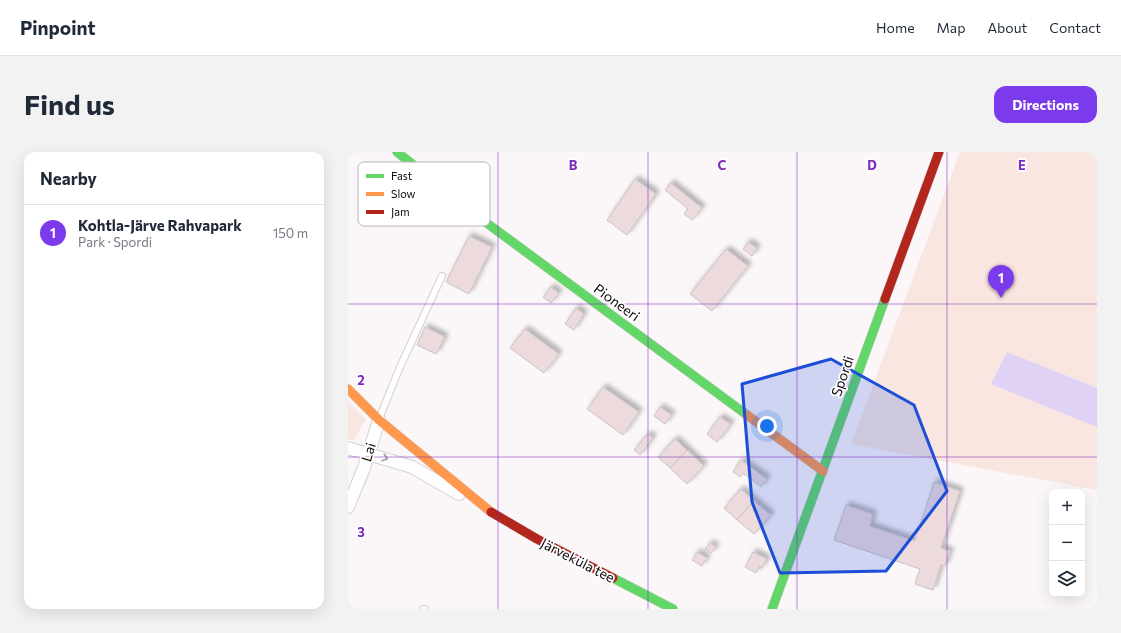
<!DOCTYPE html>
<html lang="en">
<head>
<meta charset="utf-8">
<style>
  :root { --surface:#fff; --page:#f2f2f3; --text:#1f2937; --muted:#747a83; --line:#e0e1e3; --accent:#7c3aed }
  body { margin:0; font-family:Commissioner,sans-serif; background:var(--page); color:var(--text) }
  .controls { position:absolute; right:12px; bottom:12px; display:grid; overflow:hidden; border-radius:8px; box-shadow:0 4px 16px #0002 }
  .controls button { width:36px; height:36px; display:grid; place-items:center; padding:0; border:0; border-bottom:1px solid var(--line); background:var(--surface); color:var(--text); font:20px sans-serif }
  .you { position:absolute; left:419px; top:274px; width:14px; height:14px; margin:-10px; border:3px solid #fff; border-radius:50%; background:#1a73e8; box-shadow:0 0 0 6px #1a73e833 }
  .badge { display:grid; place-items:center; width:26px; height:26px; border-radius:50%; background:var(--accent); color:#fff; font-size:13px; font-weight:700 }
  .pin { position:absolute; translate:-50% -33px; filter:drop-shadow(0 1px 2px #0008) }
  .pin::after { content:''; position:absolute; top:21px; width:14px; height:12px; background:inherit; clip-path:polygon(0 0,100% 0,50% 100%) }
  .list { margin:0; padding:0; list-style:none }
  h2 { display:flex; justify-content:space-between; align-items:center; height:52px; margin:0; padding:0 16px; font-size:17px }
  h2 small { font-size:13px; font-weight:400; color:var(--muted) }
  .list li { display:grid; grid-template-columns:26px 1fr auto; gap:12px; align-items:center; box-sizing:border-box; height:56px; padding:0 16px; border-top:1px solid var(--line) }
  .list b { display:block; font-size:15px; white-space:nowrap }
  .list p { margin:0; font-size:13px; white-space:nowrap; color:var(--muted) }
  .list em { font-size:13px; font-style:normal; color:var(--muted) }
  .icon { flex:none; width:22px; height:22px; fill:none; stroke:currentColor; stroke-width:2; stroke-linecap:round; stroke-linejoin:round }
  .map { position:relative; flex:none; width:749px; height:457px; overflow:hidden; border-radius:12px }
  header { display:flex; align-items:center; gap:24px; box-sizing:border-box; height:56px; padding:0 20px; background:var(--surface); border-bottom:1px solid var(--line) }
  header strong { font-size:19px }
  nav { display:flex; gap:22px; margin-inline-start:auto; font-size:14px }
  .intro { display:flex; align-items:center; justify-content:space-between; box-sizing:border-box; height:96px; padding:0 24px }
  h1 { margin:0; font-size:28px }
  .button { padding:10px 18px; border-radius:12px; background:var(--accent); color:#fff; font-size:14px; font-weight:700 }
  main { display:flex; gap:24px; padding:0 24px }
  aside { flex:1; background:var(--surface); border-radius:12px; box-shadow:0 4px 16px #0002 }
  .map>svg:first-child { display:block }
</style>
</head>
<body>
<header>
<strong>Pinpoint</strong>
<nav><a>Home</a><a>Map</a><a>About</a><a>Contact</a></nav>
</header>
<div class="intro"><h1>Find us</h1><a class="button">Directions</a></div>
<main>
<aside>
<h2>Nearby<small></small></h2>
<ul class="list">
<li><span class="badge">1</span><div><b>Kohtla-Järve Rahvapark</b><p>Park · Spordi</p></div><em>150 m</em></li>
</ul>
</aside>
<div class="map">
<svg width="749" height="457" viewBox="0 0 749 457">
  <defs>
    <filter id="shadow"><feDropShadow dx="3.5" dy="-3.5" stdDeviation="2" flood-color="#0004"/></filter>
  </defs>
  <rect width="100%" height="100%" fill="#fbf6f8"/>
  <g fill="#fae6e1">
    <polygon points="612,0 749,0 749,338 503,292"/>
    <polygon points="0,249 18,267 6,288 0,287"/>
  </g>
  <polygon fill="#dfd2f5" points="659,200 749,236 749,275 643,232"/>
  <g fill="#ecdadc" stroke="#c8c3c4" filter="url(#shadow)">
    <polygon points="287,27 308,42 279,83 259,68"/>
    <polygon points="323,31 354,56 344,68 336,62 340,57 317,38"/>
    <polygon points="121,84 144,95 121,142 98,130"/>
    <polygon points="400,90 409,96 404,104 395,97"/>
    <polygon points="378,97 400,114 364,159 342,142"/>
    <polygon points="203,135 211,141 203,151 195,145"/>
    <polygon points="228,156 236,162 226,178 217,172"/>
    <polygon points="77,175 97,185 88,202 69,193"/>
    <polygon points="177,177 211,202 196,221 162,196"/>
    <polygon points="255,235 291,260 275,283 239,257"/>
    <polygon points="312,255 324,263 317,272 306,264"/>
    <polygon points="372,265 383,272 369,290 359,282"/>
    <polygon points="300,282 305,286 292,303 286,298"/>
    <polygon points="327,287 339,298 322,316 310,305"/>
    <polygon points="339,298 356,314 339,332 322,316"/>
    <polygon points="393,308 419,327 413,335 395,321 392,325 385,320"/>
    <polygon points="586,330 612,339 593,396 602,399 597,414 593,413 585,438 567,432 572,417 486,388 498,353 525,362 522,374 567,389"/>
    <polygon points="393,337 406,349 389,368 376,356"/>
    <polygon points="406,349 423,363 406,382 389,368"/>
    <polygon points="362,391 368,395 363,401 357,397"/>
    <polygon points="349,400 359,406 354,414 344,408"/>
    <polygon points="405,400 419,407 414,416 411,415 408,421 397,415"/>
  </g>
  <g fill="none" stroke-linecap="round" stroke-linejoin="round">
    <g stroke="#d5d1d3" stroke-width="8">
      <g id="lane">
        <polyline points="31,267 52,215 94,124"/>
        <polyline points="75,457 77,457"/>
      </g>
    </g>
    <g stroke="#d5d1d3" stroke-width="14">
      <g id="street">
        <polyline points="0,296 64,315 111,342"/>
        <polyline points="0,355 16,316 31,268"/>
      </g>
    </g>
    <g stroke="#d5d1d3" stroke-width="10">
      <g id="fast">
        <polyline points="49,0 136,69 399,263"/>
        <polyline points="265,426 325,457"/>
        <polyline points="424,457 537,147"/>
      </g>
    </g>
    <g stroke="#d5d1d3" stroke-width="10">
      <g id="slow">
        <polyline points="0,237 31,268 143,360"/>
        <polyline points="399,263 475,319"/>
      </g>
    </g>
    <g stroke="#d5d1d3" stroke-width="10">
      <g id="jam">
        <polyline points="537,147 591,0"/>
        <polyline points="143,360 189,387 265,426"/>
      </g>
    </g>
    <use href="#lane" stroke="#fefefe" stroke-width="6"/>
    <use href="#street" stroke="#fefefe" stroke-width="12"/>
    <use href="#fast" stroke="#63d668" stroke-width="9"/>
    <use href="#slow" stroke="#ff974d" stroke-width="9"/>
    <use href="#jam" stroke="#b3261e" stroke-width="9"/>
  </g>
  <defs><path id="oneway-chevron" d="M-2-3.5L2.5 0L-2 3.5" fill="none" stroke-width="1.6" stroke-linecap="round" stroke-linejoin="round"/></defs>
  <use stroke="#9f9d9e" href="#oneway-chevron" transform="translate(37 306) rotate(18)"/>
  <path fill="#1d4ed8" fill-opacity="0.2" stroke="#1d4ed8" stroke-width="3" stroke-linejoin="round" d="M483,207L566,253L599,339L538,419L432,421L404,350L394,232Z"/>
  <path fill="none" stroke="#7b2cbf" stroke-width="1" stroke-opacity="0.55" d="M150,0V457M300,0V457M449,0V457M599,0V457M0,152H749M0,305H749"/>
  <g text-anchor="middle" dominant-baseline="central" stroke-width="3.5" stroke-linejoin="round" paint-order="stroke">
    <g font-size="14" fill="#100b0d" stroke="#fff">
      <text transform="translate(269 150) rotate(36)">Pioneeri</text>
      <text transform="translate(494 224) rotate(-71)">Spordi</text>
      <text transform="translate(20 300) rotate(-73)">Lai</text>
      <text transform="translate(230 408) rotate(27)">Järveküla tee</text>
    </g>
  </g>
  <rect x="10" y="10" width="132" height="64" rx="6" fill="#fff" stroke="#b7b6b6" stroke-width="1"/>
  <rect x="18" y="22" width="18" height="4" fill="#63d668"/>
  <rect x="18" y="40" width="18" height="4" fill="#ff974d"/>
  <rect x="18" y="58" width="18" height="4" fill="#b3261e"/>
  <g font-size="11" fill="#100b0d">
    <text x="43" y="28">Fast</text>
    <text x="43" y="46">Slow</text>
    <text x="43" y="64">Jam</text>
  </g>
  <g font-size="13" text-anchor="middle" font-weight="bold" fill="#7b2cbf" stroke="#fff" stroke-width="3.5" stroke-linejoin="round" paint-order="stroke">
    <text x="225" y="18">B</text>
    <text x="374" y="18">C</text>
    <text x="524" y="18">D</text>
    <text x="674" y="18">E</text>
    <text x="13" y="233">2</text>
    <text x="13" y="385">3</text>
  </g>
</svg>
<div class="controls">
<button>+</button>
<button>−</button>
<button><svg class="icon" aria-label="layers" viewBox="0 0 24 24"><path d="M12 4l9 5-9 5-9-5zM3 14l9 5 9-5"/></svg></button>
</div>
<div class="you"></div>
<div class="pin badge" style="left:653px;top:146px">1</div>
</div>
</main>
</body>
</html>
